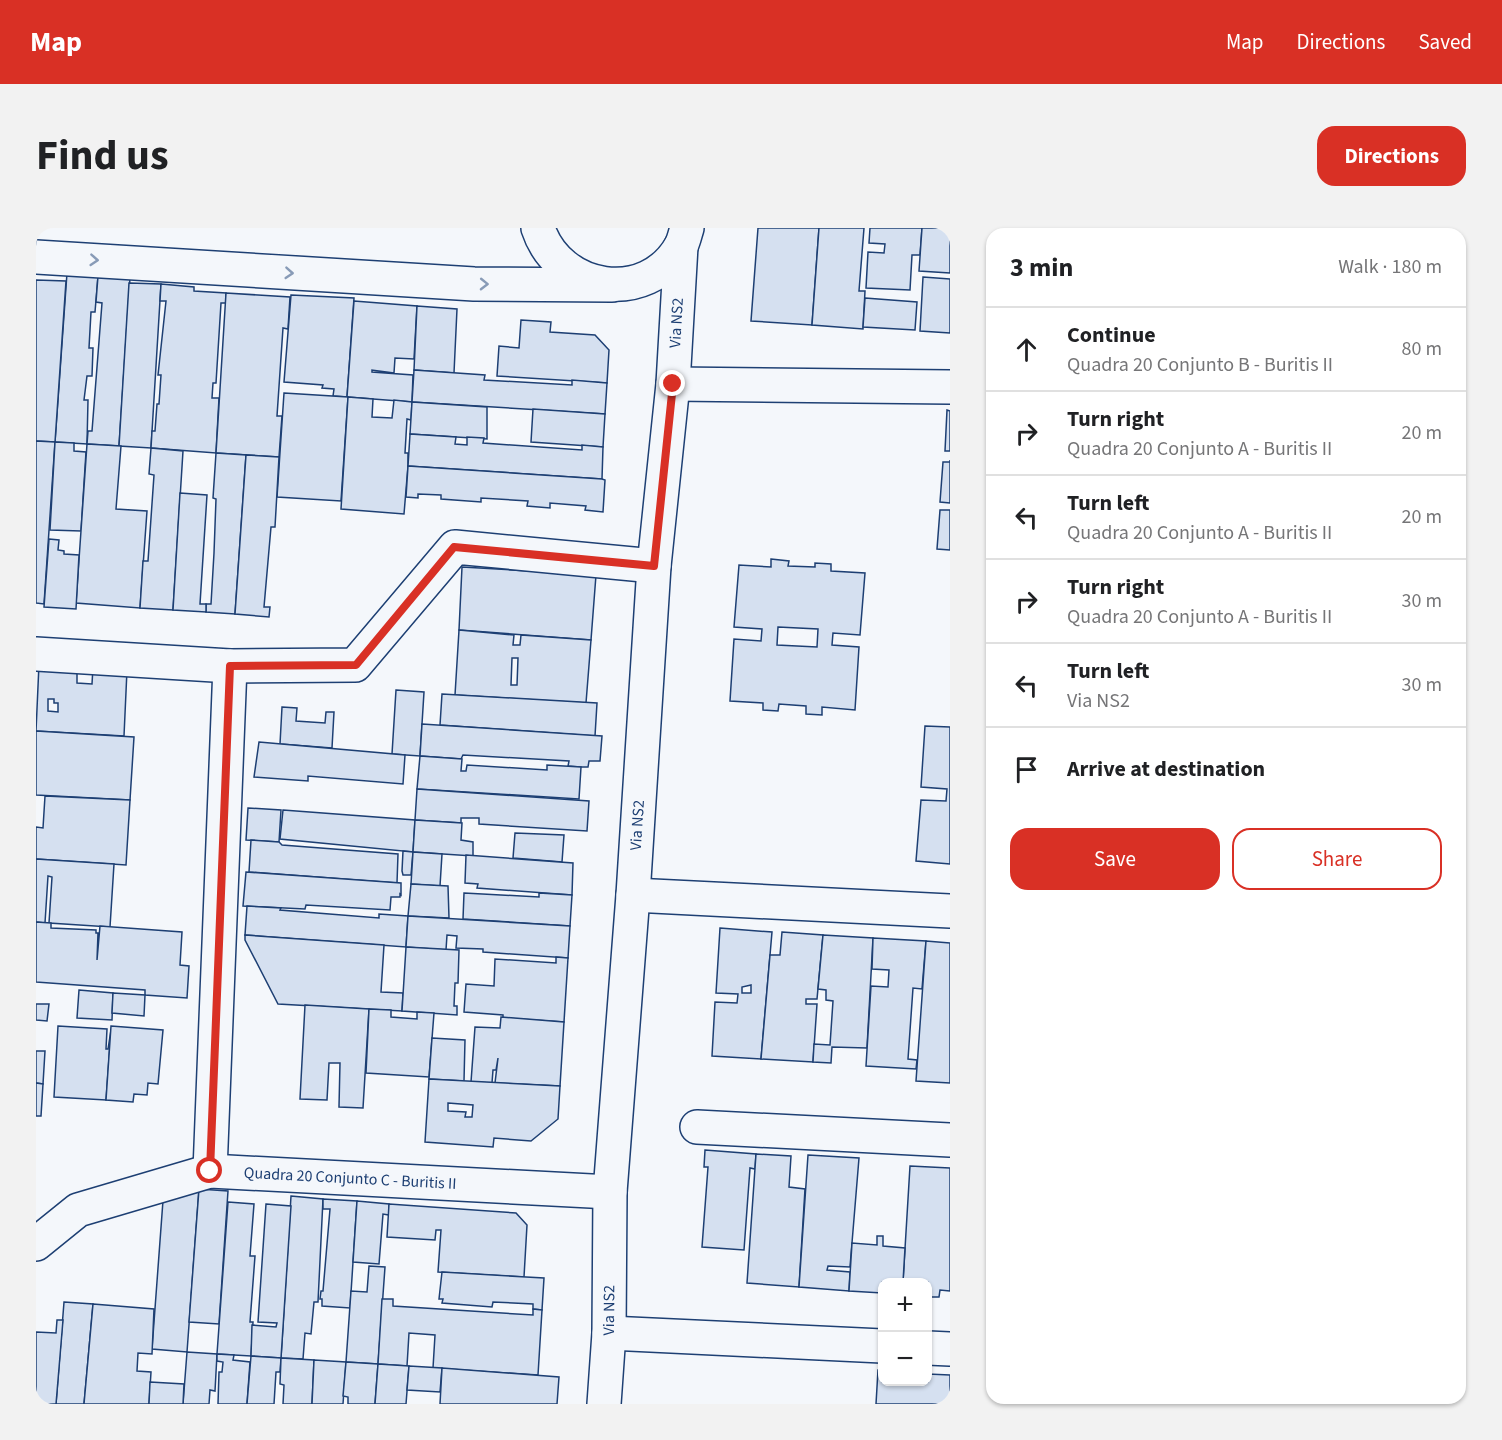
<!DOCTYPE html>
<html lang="en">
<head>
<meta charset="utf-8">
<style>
  :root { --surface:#fff; --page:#f2f2f2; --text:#202124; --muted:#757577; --line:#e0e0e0; --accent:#d93025 }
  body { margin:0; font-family:"Source Sans 3",sans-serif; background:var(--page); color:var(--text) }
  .controls { position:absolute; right:18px; bottom:18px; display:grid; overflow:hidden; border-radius:12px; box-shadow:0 2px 4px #0004 }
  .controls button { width:54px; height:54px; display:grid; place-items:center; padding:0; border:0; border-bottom:2px solid var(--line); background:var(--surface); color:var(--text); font:30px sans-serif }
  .stop { position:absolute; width:18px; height:18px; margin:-14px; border:4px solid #d93025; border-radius:50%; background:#fff }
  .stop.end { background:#d93025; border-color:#fff; box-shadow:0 2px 6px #0008 }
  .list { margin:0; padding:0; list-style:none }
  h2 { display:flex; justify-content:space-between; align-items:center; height:78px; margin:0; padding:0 24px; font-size:26px }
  h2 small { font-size:20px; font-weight:400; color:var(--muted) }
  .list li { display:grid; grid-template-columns:39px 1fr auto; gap:18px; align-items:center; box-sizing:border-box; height:84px; padding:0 24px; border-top:2px solid var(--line) }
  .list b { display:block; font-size:22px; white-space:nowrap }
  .list p { margin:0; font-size:20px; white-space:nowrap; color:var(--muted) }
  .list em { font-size:20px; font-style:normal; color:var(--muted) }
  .actions { display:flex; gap:12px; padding:18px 24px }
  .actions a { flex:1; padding:14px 0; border:2px solid var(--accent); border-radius:18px; text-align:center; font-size:21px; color:var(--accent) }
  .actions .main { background:var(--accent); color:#fff }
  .icon { flex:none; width:33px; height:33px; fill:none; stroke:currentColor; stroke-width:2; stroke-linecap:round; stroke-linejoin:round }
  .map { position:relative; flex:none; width:914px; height:1176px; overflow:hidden; border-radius:18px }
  header { display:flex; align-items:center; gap:36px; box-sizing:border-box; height:84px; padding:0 30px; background:var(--accent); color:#fff }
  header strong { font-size:28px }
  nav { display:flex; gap:33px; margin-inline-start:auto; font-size:21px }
  .intro { display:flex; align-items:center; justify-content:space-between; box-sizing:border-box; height:144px; padding:0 36px }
  h1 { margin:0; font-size:42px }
  .button { padding:15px 27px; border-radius:18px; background:var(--accent); color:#fff; font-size:21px; font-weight:700 }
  main { display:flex; gap:36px; padding:0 36px }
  aside { flex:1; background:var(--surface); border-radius:18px; box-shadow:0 2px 4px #0004 }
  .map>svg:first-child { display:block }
</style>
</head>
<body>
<header>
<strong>Map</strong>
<nav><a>Map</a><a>Directions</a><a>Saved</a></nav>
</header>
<div class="intro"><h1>Find us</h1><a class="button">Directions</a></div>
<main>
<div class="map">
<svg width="914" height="1176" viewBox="0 0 914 1176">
  <rect width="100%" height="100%" fill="#f4f7fb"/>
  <g fill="#d5e0f0" stroke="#1d3f73" stroke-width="1.5" fill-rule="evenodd">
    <polygon points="722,0 783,0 776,97 715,93"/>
    <polygon points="783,0 828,0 823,63 829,63 827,101 776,97"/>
    <polygon points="834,0 886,0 884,27 876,27 874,62 830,60 832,24 848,25 849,16 833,15"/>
    <polygon points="886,0 914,0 914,45 883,43"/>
    <polygon points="31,45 62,48 59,84 55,84 53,120 57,120 56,148 51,148 48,172 52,172 51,216 19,214"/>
    <polygon points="62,48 94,50 83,218 51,216 52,203 56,203 66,75 60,74"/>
    <polygon points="887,49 914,51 914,105 884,103"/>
    <polygon points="0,52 30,53 19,214 0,213"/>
    <polygon points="93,55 125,56 115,220 83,218"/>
    <polygon points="125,56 158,59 158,63 190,65 190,75 185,75 180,155 177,155 176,170 183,170 180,225 115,220 116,203 119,203 121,176 123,176 125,147 122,147 130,73 124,73"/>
    <polygon points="190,65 254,69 252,101 247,100 241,188 246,188 243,229 180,225"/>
    <polygon points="255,67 318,70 311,169 297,168 298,161 286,160 287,157 248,154"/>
    <polygon points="829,70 881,74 879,102 827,99"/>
    <polygon points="318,73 381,78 378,131 359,130 358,145 336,142 336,144 377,147 376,174 311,169"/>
    <polygon points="381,78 421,81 418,145 378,142"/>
    <polygon points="485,92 515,94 514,104 559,107 573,122 571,155 461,148 463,118 483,120"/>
    <polygon points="378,142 449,147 448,152 536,157 536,152 571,155 569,186 376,174"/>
    <polygon points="248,165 312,169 305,273 241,269"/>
    <polygon points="312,169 337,171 336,189 356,190 358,172 376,174 375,192 371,191 369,225 372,225 372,238 368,286 305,281"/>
    <polygon points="376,174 451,179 451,211 374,206"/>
    <polygon points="497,181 569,186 567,219 495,214"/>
    <polygon points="911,182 914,183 914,223 909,223"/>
    <polygon points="374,206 420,209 419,216 431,217 431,209 448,210 447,215 546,222 546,217 567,219 566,251 372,238"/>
    <polygon points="0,213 19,214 8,376 0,375"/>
    <polygon points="19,214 38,215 38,223 50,224 45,303 14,302"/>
    <polygon points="51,216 85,218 80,281 111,283 104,380 40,375"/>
    <polygon points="115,220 147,223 137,382 104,380 107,333 112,333 118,247 113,246"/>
    <polygon points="180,225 210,227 199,386 170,384 170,376 175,376 178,325 180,271 177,270"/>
    <polygon points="210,227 243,229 239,299 235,299 228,379 234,379 233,389 199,386"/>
    <polygon points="914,232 914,275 904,274 907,234 914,234"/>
    <polygon points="372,238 566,251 569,252 567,284 549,282 550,278 514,275 514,280 491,278 492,273 445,270 445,274 405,271 405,267 382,266 382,270 370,269"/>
    <polygon points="144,265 171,267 164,376 170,376 170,384 137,382"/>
    <polygon points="904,282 914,282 914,322 901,321"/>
    <polygon points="13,311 23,312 22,322 28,323 28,326 43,327 40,381 8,379"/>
    <path d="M735,331L753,333L752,338L779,339V335L795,336V343L829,345L824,407L797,405L796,417L823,419L819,482L786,479V487L770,486V478L743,476L742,483L727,482V475L694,473L698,411L725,413L726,401L698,399L703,337L735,339ZM742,399L782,401L781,419L741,417Z"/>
    <polygon points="426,339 560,347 555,412 423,402"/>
    <path d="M423,402L478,407L477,417H484L485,407L555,412L550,475L419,467ZM476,430H482L481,457H475Z"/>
    <path d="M3,436L41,438V455L56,456L57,439L91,442L88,508L0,503ZM12,471H18V475H22V484L12,483Z"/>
    <polygon points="360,462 388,464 384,528 356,526"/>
    <polygon points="406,466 561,475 559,508 404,497"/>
    <polygon points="246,479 261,480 260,493 289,495 290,484 298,484 296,520 244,516"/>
    <polygon points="386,496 566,508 564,533 553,533 552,539 544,539 532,538 533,533 427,527 425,531 384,528"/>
    <polygon points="889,498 914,499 914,636 880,633 885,572 910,573 911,561 885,559"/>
    <polygon points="0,503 98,509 94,572 0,567"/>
    <polygon points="223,514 369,527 367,556 272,548 272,553 218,549"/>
    <polygon points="384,528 426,531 425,543 430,543 431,537 511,542 511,537 545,539 543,571 381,561"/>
    <polygon points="381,561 553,573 551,603 443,596 443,590 425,590 425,595 379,592"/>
    <polygon points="9,568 94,572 90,637 0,631 0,599 7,600"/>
    <polygon points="212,580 245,582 243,614 210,612"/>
    <polygon points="247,582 379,592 377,624 244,611"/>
    <polygon points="379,592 426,595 425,612 437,614 437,628 377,624"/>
    <polygon points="479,605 528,607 526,634 477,630"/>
    <polygon points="215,612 243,614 246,617 362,626 361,655 213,644"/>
    <polygon points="367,623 377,624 375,647 367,647 366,643"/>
    <polygon points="377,624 406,626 404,658 375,656"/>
    <polygon points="430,627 537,635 536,667 441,660 442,656 429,655"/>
    <polygon points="0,631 78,636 74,699 13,695 16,649 12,648 9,695 0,694"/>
    <polygon points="210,644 365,655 365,667 364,666 364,669 355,669 354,682 270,677 269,681 207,678"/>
    <polygon points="375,656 412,658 413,690 372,688"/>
    <polygon points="428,665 503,669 503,665 536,667 534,698 427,691"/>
    <polygon points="211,678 245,680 244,682 343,690 343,686 372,688 370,719 209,707"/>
    <polygon points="372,688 534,698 532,730 447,724 447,721 420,720 421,708 411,707 410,722 370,719"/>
    <polygon points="0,694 15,695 15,700 60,702 60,705 62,705 61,732 64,698 146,704 144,737 153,738 151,770 109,767 109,762 0,754"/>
    <path d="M684,700L736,704L725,831L676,828L679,774L701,775L702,766L680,765ZM715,757V765H706V759Z"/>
    <polygon points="746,704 787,707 781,771 770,771 770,776 781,776 777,834 725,831 734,727 744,727"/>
    <polygon points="209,707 348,717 345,764 367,765 366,783 242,776 209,712"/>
    <polygon points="787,707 837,710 831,820 796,819 795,835 777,834 778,816 794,817 797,773 790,772 790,762 782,761"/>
    <polygon points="837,710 890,713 886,761 877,760 872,831 881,832 880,841 830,838 835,758 852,759 853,742 836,741"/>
    <polygon points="890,713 914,715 914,855 880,853"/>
    <polygon points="370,719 423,722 422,755 419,755 418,778 421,778 421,787 366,783"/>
    <polygon points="520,729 532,730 528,794 467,790 467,787 428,784 430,756 458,758 459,731 520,735"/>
    <polygon points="43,762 77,765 76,792 41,790"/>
    <polygon points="77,765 109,767 108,788 76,785"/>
    <polygon points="0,776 13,776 11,793 0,792"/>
    <polygon points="269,777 333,781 327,880 303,879 304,835 293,835 291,872 264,871"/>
    <polygon points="333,781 355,782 355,789 381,791 381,784 398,785 393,849 330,845"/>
    <polygon points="465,789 528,794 524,858 459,855 462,830 460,842 457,842 456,855 435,854 439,799 464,800"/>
    <polygon points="22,798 71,801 70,821 72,821 75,802 70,872 18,869"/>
    <polygon points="75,798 127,802 122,856 112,855 111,867 98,866 97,874 70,872"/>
    <polygon points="396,810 429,812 428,853 393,851"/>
    <polygon points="0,823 9,823 7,856 0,855"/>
    <path d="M393,851L524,858L522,891L495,913L458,910L457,919L389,914ZM412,875L437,877L436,889H429L430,884L412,883Z"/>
    <polygon points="0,855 7,856 5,888 0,888"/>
    <polygon points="669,922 720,926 719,941 714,940 708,1022 666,1019 672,939 668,939"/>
    <polygon points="720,926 755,928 753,959 769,961 763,1059 711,1055"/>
    <polygon points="772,927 823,930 814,1039 792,1038 791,1042 814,1044 813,1063 763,1059"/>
    <polygon points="874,938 914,940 914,1063 904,1062 903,1069 892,1069 892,1054 867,1054"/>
    <polygon points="128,959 163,961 151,1124 116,1121"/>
    <polygon points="163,961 192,963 183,1096 153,1094"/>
    <polygon points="255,968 287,971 282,1074 278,1074 275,1106 269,1105 267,1131 245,1130"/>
    <polygon points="287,971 321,973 314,1080 286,1078 286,1071 284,1071 285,1063 287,1063 294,981 287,981"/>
    <polygon points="321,973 353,976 353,987 347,986 343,1036 317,1034"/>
    <polygon points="192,974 218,976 214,1028 219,1028 214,1094 217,1094 215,1128 181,1126"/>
    <polygon points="230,976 255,978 245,1130 215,1128 216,1097 240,1099 241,1095 222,1094"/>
    <polygon points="353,976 480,985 491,997 488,1049 402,1044 405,1002 400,1002 399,1012 351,1009"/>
    <polygon points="841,1008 847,1008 847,1018 869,1020 867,1054 846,1054 846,1065 813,1063 816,1015 841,1017"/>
    <polygon points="333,1038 349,1039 342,1136 310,1134 315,1063 331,1064"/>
    <polygon points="406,1044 508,1050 506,1082 497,1081 497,1076 457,1074 456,1079 406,1075 407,1071 403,1071"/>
    <polygon points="346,1071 357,1071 357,1078 497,1087 497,1081 506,1082 502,1147 397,1140 399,1107 373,1105 371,1138 342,1136"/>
    <polygon points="28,1074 57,1076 48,1176 20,1176"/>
    <polygon points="57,1076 118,1081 116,1126 102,1125 101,1143 115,1144 113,1176 48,1176"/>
    <polygon points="21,1092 27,1092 20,1176 0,1176 0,1104 20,1105"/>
    <polygon points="151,1124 181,1126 179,1163 174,1162 173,1176 147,1176"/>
    <polygon points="181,1126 198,1127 197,1132 214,1134 211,1176 182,1176 183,1144 186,1144 187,1134 181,1133"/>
    <polygon points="215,1128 245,1130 244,1144 240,1144 238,1176 211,1176"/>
    <polygon points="245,1130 278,1132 276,1176 247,1176 248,1157 244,1156"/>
    <polygon points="278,1132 310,1134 307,1176 276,1176"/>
    <polygon points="310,1134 342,1136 339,1176 312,1176 312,1169 307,1168"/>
    <polygon points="342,1136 373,1138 370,1176 339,1176"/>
    <polygon points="373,1138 406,1140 404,1164 371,1162"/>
    <polygon points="406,1140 523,1149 521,1176 404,1176"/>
    <polygon points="842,1142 846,1142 846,1154 892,1154 892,1146 914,1147 914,1176 840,1176"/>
    <polygon points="114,1154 148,1156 147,1176 113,1176"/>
  </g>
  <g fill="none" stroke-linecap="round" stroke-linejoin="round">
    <g stroke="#1d3f73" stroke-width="36">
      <g id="minor">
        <polyline points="637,156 914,159"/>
        <polyline points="0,426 194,438 319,437 419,319 618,338"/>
        <polyline points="597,667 914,683"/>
        <polyline points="661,899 914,912"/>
        <polyline points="174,943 194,438"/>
        <path id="s1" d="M0,1016L42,982L174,943L574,964"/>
        <polyline points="573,1105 846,1118"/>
        <polyline points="892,1120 914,1121"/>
        <path id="s2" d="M568,1176L573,1105L574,964L597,667L618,338L637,156L645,18"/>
      </g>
    </g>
    <g stroke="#1d3f73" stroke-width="36">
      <g id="tertiary">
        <path d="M502,0C523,64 611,78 645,18C648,12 649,6 651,0"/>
        <polyline points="0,29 438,56 576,57"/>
      </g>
    </g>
    <use href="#minor" stroke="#f4f7fb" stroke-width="33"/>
    <use href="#tertiary" stroke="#f4f7fb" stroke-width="33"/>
  </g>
  <defs><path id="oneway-chevron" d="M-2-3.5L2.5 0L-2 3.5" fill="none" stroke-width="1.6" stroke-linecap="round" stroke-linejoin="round" transform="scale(1.5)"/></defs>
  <g stroke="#889bb7">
    <use href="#oneway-chevron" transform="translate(58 32) rotate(4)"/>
    <use href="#oneway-chevron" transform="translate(253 45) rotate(4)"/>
    <use href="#oneway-chevron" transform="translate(448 56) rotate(1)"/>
  </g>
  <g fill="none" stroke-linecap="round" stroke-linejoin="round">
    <polyline stroke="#d93025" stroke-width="8" points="174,943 194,438 320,437 418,319 618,338 637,156"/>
  </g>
  <g text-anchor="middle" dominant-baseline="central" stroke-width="4.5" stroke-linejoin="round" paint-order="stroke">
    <g font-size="16" fill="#1d3f73" stroke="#f4f7fb">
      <text stroke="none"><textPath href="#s2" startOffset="1084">Via NS2</textPath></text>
      <text stroke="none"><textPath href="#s2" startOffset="580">Via NS2</textPath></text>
      <text stroke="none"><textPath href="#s1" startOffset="332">Quadra 20 Conjunto C - Buritis II</textPath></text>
      <text stroke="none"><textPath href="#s2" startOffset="94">Via NS2</textPath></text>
    </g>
  </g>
</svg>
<div class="controls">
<button>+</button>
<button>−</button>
</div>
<div class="stop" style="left:174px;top:943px"></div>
<div class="stop end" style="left:637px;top:156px"></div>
</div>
<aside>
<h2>3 min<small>Walk · 180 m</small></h2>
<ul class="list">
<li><svg class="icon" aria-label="ahead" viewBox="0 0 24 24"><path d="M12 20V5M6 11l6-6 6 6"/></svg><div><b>Continue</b><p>Quadra 20 Conjunto B - Buritis II</p></div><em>80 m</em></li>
<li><svg class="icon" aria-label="right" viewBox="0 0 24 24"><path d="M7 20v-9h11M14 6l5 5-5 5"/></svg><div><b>Turn right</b><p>Quadra 20 Conjunto A - Buritis II</p></div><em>20 m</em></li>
<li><svg class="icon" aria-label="left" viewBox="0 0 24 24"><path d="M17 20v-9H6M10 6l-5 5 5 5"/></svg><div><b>Turn left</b><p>Quadra 20 Conjunto A - Buritis II</p></div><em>20 m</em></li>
<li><svg class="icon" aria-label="right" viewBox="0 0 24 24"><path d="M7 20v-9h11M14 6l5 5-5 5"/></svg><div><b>Turn right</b><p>Quadra 20 Conjunto A - Buritis II</p></div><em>30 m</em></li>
<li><svg class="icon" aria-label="left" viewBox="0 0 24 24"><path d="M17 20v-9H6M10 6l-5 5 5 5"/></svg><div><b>Turn left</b><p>Via NS2</p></div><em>30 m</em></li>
<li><svg class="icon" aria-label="arrive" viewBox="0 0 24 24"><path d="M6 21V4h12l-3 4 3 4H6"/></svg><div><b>Arrive at destination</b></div></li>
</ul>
<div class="actions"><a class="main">Save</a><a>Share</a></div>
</aside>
</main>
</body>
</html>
